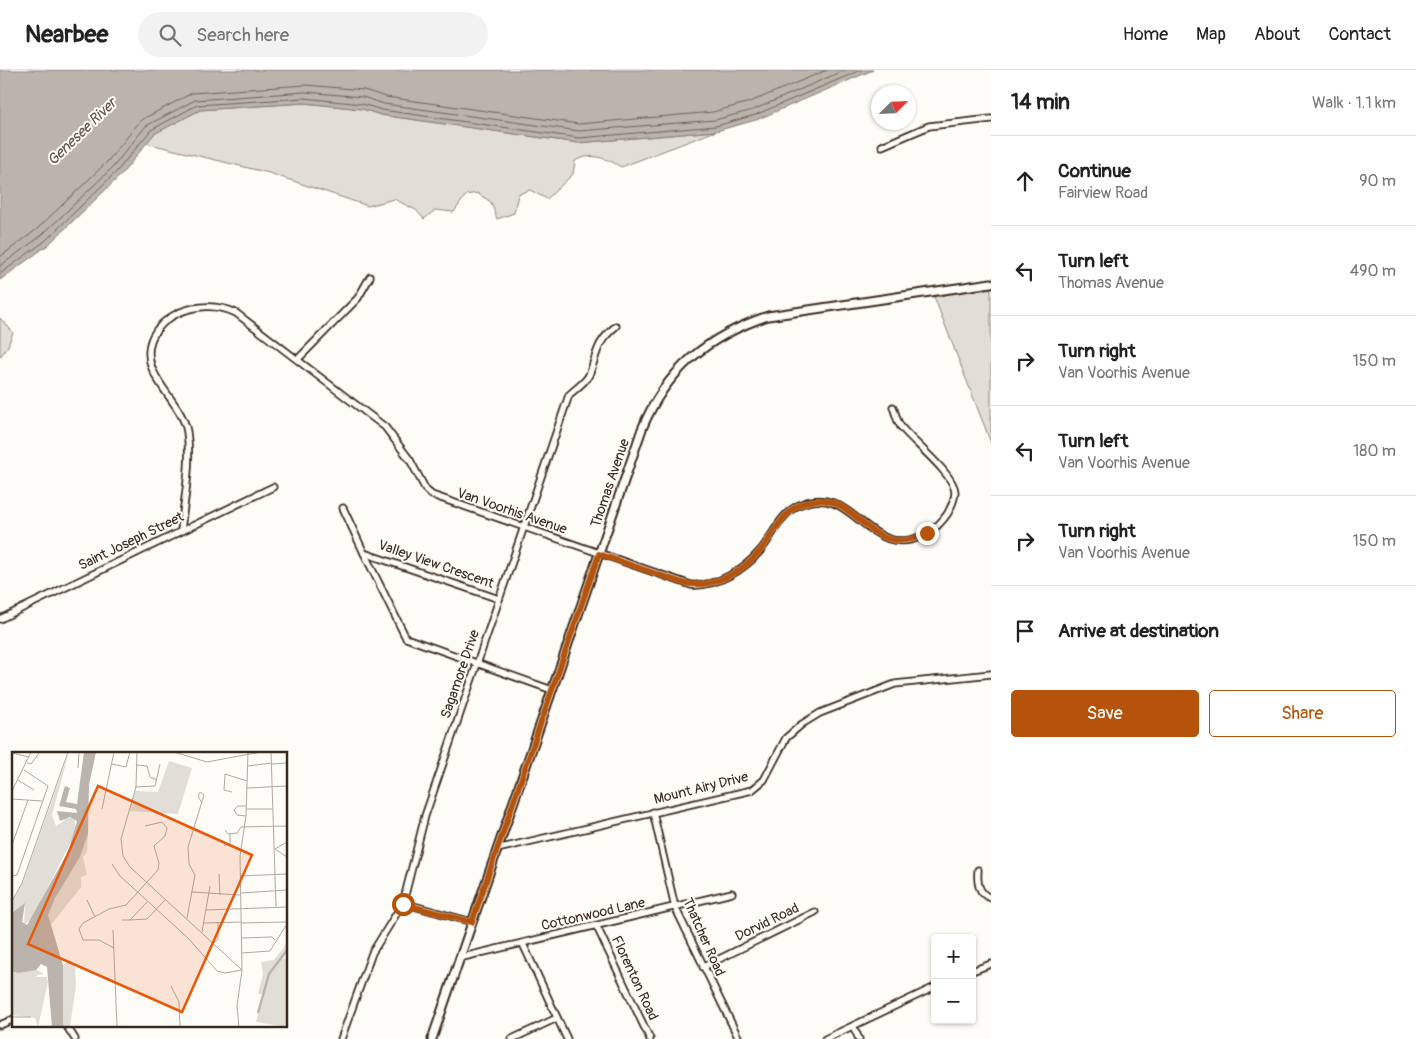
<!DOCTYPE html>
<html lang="en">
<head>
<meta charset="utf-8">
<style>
  :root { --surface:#fff; --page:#f2f2f2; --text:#222; --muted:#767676; --line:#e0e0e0; --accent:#b45309 }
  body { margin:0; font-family:Pangolin,sans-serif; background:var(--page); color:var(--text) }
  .controls { position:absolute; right:15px; bottom:15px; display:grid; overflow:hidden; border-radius:5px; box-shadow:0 1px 4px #0004 }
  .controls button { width:45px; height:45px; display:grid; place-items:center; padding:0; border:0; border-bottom:1px solid var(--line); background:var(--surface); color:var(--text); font:25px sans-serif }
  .compass { position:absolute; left:871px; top:15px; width:45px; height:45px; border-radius:50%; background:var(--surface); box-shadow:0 1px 4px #0004; rotate:66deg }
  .stop { position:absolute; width:15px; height:15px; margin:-11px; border:4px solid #b45309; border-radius:50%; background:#fff }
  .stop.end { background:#b45309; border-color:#fff; box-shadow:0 1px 5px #0008 }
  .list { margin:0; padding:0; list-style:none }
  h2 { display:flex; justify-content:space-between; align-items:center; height:65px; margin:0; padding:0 20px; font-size:21px }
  h2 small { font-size:16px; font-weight:400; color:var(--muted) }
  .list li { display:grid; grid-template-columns:32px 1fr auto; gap:15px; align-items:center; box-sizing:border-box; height:90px; padding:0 20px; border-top:1px solid var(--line) }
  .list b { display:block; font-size:19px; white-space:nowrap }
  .list p { margin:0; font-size:16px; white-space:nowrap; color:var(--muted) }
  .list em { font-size:16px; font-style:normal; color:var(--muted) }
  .actions { display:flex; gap:10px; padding:15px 20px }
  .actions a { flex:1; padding:11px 0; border:1px solid var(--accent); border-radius:5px; text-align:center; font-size:18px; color:var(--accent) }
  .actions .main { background:var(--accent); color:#fff }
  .icon { flex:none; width:28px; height:28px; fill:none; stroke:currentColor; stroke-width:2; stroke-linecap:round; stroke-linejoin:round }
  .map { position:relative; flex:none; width:991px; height:969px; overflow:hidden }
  header { display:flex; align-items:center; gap:30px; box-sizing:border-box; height:70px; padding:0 25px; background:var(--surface); border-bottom:1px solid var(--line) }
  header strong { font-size:24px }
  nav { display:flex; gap:28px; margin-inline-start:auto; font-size:18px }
  .search { width:350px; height:45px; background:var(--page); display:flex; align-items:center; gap:12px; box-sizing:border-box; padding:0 18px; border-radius:28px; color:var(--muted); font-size:19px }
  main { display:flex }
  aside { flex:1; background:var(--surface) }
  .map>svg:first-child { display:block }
</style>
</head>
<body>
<header>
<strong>Nearbee</strong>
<div class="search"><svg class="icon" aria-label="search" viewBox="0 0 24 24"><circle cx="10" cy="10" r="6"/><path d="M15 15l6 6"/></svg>Search here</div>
<nav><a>Home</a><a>Map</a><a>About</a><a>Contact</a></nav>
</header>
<main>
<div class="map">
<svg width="991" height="969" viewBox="0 0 991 969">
  <rect width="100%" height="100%" fill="#fdfcf7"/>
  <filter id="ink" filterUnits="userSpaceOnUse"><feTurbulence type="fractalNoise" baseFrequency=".02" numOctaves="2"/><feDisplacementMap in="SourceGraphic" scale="10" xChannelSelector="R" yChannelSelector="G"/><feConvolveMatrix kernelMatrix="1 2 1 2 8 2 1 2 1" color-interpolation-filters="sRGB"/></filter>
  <g filter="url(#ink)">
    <g fill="#e1ded7" stroke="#8e847a">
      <path d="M304,33L362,39L381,45L578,73L716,61L621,97C607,88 590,82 575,91L573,104L547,129L530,120L518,124L514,143L497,149L491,132L477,123L466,125L454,142L435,140L424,149L416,140L394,129L368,136L269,103L146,73L154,64L200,40Z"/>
      <polygon points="991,215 991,373 933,224"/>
      <polygon points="0,248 13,262 8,276 0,287"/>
    </g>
    <polygon fill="#bbb4ad" stroke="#887d74" points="0,0 873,0 756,50 716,61 578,73 381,45 362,39 304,33 200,40 154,64 121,105 48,175 0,210"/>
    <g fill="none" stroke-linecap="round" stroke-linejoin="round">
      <g stroke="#6e6157" stroke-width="1">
        <polyline points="0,187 36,160 107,92 141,50 192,23 305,15 364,20 386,27 579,54 713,42 750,32 827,0"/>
        <polyline points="0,196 41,166 113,97 146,56 195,30 305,22 363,27 384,34 579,61 715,50 753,40 845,0"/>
        <polyline points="0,204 45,171 117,101 151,60 197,35 304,28 362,34 382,40 579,68 716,56 755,45 861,0"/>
      </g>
      <g stroke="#3b2a1e" stroke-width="9">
        <g id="minor">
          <polyline points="882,76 929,56 991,49"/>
          <polyline points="298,289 358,228 370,207"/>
          <polyline points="343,438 364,483 499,529"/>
          <path d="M181,461C184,429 192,395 187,362C182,329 135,303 153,266C158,256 168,248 178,243C198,235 216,234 236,243L385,357L410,390L426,420L432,425L691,515C716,517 744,500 760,481C773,466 780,444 799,435C855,410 867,495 926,464C935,459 942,452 948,443C951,437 955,429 955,422C954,404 914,373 902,358C897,353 896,344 893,337"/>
          <polyline points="364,483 406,568 552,620"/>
          <polyline points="0,549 273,417"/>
          <polyline points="653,742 675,837 739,969"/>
          <polyline points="497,779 752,720 764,710 786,668 802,654 820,643 895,614 991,604"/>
          <path d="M978,800C977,812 978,824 991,828"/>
          <polyline points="403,833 472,852"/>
          <polyline points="597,857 650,969"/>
          <polyline points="523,874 567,969"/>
          <polyline points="459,888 732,823"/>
          <polyline points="703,897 815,842"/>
          <polyline points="972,901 991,894"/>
          <polyline points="0,955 14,949"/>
          <polyline points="66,955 75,969"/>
          <polyline points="853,956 859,969"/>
          <path d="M341,969L372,883L403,833L425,746L569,325C575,319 586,312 589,305C598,283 595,274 616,256"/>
          <polyline points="512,969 557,948"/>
          <polyline points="825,969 935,917"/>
        </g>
      </g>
      <g stroke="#3b2a1e" stroke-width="11">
        <path id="major" d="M432,969L642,359C666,300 708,266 768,246L991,213"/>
      </g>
      <use href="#minor" stroke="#fdfcf7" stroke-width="5.5"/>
      <use href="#major" stroke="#fdfcf7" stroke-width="7"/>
    </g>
  </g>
  <g fill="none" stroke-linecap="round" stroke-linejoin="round" filter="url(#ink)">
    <path stroke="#b45309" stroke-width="6" d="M403,834L472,852L599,484L683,513C712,519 742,503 760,481C775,463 782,439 807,432C859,418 867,494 927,463"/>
  </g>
  <g text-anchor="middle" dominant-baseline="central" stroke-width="4" stroke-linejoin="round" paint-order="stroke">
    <g font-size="14" fill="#3b2a1e" stroke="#fdfcf7">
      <text transform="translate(610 413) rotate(-71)">Thomas Avenue</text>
      <text transform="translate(512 441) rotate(19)">Van Voorhis Avenue</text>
      <text transform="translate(131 471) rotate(-26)">Saint Joseph Street</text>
      <text transform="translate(436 494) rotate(19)">Valley View Crescent</text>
      <text transform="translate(460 604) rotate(-71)">Sagamore Drive</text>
      <text transform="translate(701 718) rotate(-14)">Mount Airy Drive</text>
      <text transform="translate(593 844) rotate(-13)">Cottonwood Lane</text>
      <text transform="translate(767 852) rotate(-26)">Dorvid Road</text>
      <text transform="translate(704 867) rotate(66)">Thatcher Road</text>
      <text transform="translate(635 908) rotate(65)">Florenton Road</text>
    </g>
    <g font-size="15" font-style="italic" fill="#615349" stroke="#fdfcf7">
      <text transform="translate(82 62) rotate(-44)">Genesee River</text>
    </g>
  </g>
  <g transform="translate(12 682)">
    <rect width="275" height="275" fill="#fdfcf7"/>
    <path d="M57,0L40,63L44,74L53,68L51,66H63V82L20,166L12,173L13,153L0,161V150L11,130ZM157,9L180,16L166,62L117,59L123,39L146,40ZM76,82L75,100L71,105L75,123L69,125V135L38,174L36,163L42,146L68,105ZM275,191L272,207H275V275L244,270L251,242H246L251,222L249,210L262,208ZM58,208L63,215L64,234L58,274L51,275V213ZM23,217L32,222L26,223L24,225H35L36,230L26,275L23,266L0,263V219Z" fill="#e1ded7"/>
    <path d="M72,0H84L77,33L76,82L68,105L43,146L36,163L51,213V275H40L35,215L29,212L24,218L6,221L0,219V161L13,151L10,170L15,173L56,100L65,69L58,65L48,69L45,59L65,61L64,57L47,54L53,34L58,36L54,50L65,52Z" fill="#bbb4ad"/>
    <path fill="none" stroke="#bbb4ad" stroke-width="2.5" d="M246,261L257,222L275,198"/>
    <path fill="none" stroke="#afa8a0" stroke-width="1" d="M125,0L124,35L109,87L111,104L118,115L230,218L225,254L227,275M162,0L195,10L249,0M259,0L264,155M0,1L17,5M15,11L19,12L28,0M100,12L114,15L118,0M260,12L275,11M125,13L135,14L138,25L145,28M236,14L259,11M66,16L67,0M6,28L22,38M124,35L143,34L148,12M235,36L275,34M0,39L19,0M220,40L212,38L213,22L235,29M0,47L30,49M90,57L102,0M234,57H260M234,64L225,63L222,58L226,54H234M213,78L216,82L225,81L229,75L275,74M275,90L263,97L275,105M0,93L16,48M212,93H218V82M100,112L108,124L177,187L205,219L213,221L230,218L228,104L234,64L236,0M207,122L208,143M0,124L5,123L36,34L12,18M228,124L275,122M180,140L228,143M229,141L275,138M75,148L83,165M0,149L10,131L56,0M194,158L275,155M175,166L183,123L177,112L176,95L192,43L188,40L186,44L190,51M110,168H118L135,150M118,168L135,167L153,148M192,171L229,170M229,171L275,170M101,178L105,275M190,180L198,134M230,186L260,185L263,188M202,191L206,187V171M102,196L87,188H71L67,177L71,171L97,157L114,153L146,118L147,111L142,94L153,84L155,76L150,70L133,74M230,201L258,199L275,172M159,234L167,250L168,275M0,265H19"/>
    <path fill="#e8590c" fill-opacity="0.15" stroke="#e8590c" stroke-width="2.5" d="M86,34L240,103L170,260L16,192Z"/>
    <rect width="275" height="275" fill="none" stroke="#3b2a1e" stroke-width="2.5"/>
  </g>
</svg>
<div class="controls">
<button>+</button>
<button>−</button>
</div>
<svg class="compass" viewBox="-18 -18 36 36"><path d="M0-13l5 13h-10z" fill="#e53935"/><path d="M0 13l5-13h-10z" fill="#767676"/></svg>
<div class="stop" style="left:403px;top:834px"></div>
<div class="stop end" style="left:927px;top:463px"></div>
</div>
<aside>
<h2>14 min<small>Walk · 1.1 km</small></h2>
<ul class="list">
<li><svg class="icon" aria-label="ahead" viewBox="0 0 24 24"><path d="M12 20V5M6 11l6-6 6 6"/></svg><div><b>Continue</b><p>Fairview Road</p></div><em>90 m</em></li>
<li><svg class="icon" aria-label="left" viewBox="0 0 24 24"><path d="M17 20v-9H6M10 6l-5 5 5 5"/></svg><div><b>Turn left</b><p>Thomas Avenue</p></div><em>490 m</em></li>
<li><svg class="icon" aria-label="right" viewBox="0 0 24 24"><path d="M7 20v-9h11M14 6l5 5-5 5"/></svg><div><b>Turn right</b><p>Van Voorhis Avenue</p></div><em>150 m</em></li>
<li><svg class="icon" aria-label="left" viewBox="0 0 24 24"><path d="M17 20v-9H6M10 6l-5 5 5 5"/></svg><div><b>Turn left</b><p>Van Voorhis Avenue</p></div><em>180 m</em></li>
<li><svg class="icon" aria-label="right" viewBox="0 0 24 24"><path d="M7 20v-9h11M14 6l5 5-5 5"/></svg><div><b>Turn right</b><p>Van Voorhis Avenue</p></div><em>150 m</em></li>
<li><svg class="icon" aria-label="arrive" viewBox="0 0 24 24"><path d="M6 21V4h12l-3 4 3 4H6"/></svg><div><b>Arrive at destination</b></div></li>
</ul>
<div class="actions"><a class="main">Save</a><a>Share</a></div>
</aside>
</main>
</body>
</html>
